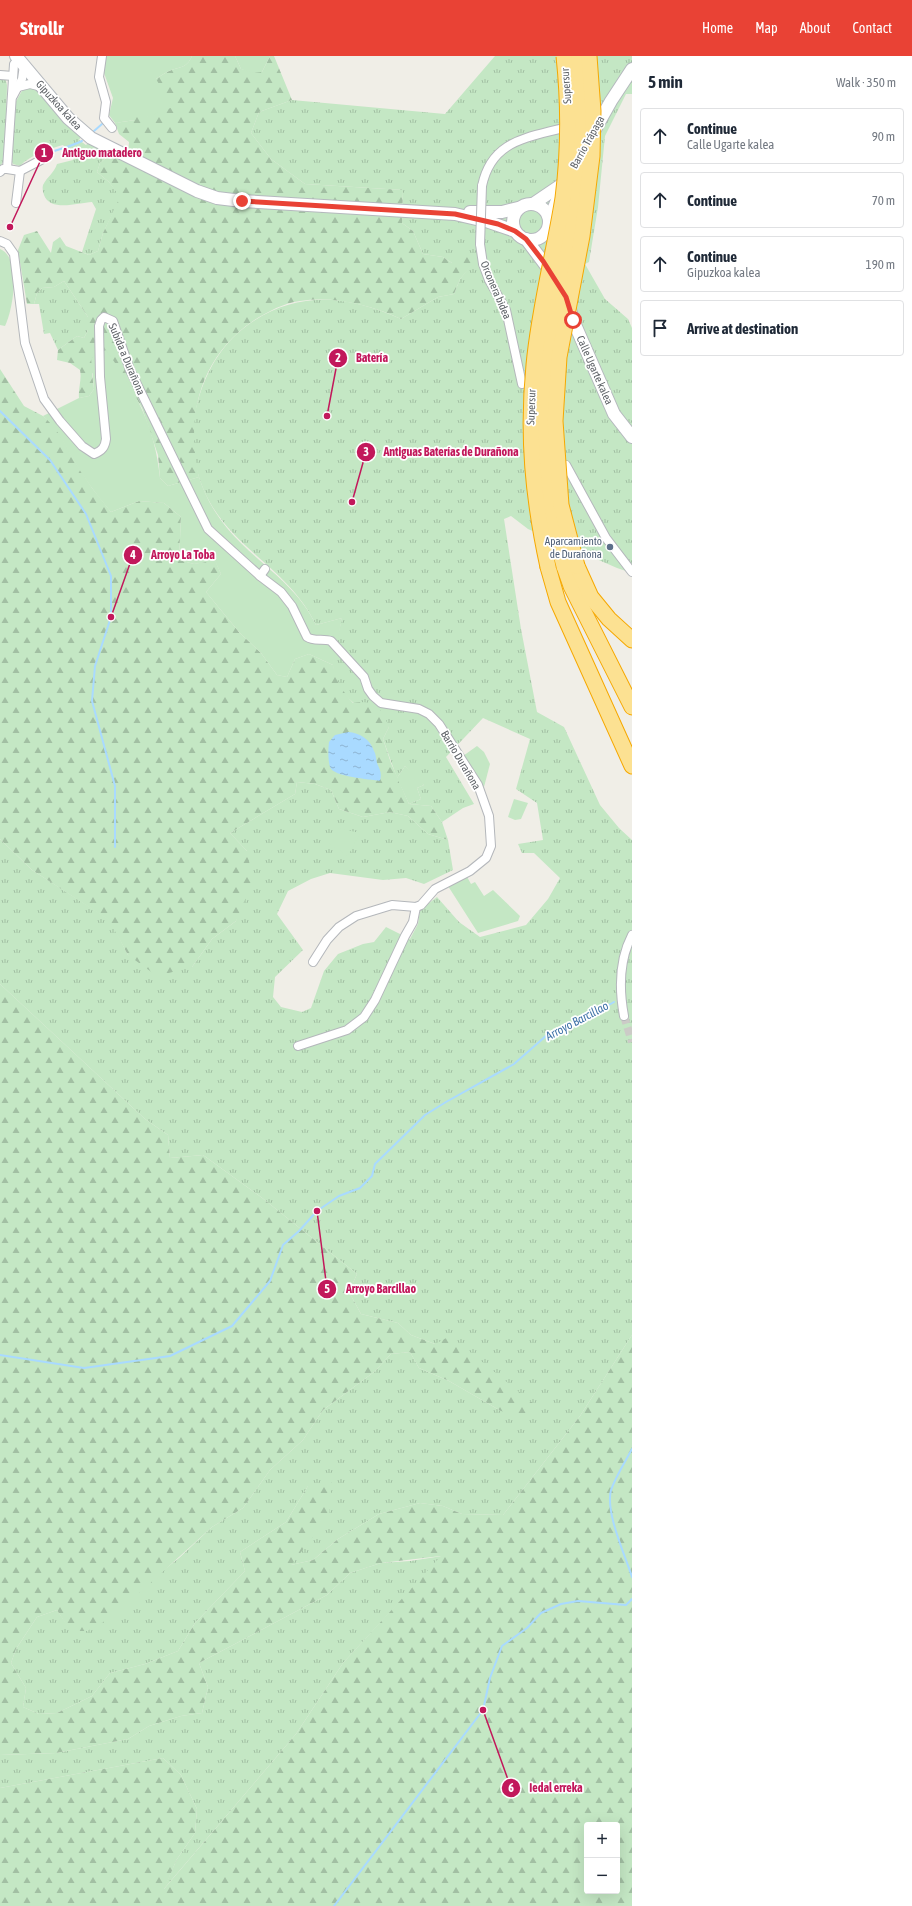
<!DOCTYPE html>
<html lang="en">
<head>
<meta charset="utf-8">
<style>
  :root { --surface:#fff; --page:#f2f2f3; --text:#1f2937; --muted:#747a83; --line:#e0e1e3; --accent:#e94235 }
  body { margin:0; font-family:"Asap Condensed",sans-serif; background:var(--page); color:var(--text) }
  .controls { position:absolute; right:12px; bottom:12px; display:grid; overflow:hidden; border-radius:4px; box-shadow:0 4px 16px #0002 }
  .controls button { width:36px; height:36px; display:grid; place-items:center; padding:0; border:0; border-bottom:1px solid var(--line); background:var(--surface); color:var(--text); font:20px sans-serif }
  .stop { position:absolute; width:12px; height:12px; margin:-9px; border:3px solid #e94235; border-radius:50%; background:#fff }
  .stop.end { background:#e94235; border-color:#fff; box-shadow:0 1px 4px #0008 }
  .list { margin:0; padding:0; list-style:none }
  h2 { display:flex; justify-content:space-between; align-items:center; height:52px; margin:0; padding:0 16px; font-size:17px }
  h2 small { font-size:13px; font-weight:400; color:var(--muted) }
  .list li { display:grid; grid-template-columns:26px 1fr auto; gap:12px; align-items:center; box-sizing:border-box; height:56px; margin:0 8px 8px; padding:0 8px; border:1px solid var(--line); border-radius:4px }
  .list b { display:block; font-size:15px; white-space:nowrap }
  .list p { margin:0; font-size:13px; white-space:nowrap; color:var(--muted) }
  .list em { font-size:13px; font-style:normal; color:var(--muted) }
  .icon { flex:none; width:22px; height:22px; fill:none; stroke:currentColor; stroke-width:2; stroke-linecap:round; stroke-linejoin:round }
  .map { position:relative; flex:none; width:632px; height:1850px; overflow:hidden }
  header { display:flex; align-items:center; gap:24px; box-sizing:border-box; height:56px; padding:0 20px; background:var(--accent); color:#fff }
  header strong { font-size:19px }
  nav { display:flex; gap:22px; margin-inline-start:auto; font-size:14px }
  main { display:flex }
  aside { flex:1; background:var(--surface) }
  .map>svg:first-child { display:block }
</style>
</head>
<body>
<header>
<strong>Strollr</strong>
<nav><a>Home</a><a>Map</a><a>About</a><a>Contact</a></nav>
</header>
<main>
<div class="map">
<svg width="632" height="1850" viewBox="0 0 632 1850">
  <defs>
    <pattern id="grass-tufts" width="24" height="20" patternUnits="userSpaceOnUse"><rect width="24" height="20" fill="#c4e7c4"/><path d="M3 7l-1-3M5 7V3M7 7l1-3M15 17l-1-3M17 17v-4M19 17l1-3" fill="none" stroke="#a2bfa3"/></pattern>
    <pattern id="forest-firs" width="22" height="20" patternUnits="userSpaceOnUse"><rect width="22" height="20" fill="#c4e7c4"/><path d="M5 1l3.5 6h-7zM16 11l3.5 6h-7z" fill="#a2bfa3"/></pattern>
    <pattern id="water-ripples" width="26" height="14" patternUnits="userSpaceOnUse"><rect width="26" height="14" fill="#a9daff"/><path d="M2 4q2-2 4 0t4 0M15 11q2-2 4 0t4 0" fill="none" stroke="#8db4d2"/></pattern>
  </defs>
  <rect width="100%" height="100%" fill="#f0eee7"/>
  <g fill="url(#grass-tufts)">
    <path d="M495,0H632V38H626L605,80L598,151L589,206L585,208L605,243L628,263L632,272V517L617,512L528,473L511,460L504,463L521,573L537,656L564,671L600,749L619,772L632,784V1279L580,1360L503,1459L462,1458L443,1450L420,1447L379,1458L338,1483L313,1504L291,1509L308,1430L286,1466L240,1496L245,1515L195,1567L178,1595L145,1608L110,1617L92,1640L57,1657L39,1658L23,1651L26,1632L11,1607L16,1593L37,1561L57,1554L71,1575H87L179,1502L212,1471L243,1452L270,1414L303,1384L323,1354L374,1316L391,1298L410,1296L419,1312L449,1325L501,1355L435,1288L411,1279L398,1267L361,1258L349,1236L357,1218L261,1141L203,1099L170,1102L168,1079L145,1063L0,928V783L32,814L110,864L128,899L192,911L212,883L236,865L247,795L230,777L295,738L297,726L315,728L331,734L339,753L363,761L390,756L408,760L428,778L448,784L453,814L424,828L406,822L383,824L330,817L311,823L288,835L277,858L303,894L275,921L273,941L281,951L302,956L311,952L324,915L338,898L363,888L374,886L386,871L410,883L418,868L420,854L437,841L459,866L480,881L526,869L548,843L560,822L534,797H522L518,788L543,784L537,747L516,733L530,683L483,662L446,701L474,748L463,752L442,766L431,750L409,748L421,743L417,732L424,729L405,710L397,722L383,683L389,671C367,656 332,640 333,608C333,594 339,577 342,562L316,569C285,504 214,489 196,410C191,387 192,363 199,341C208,311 225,284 252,266C300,234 350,240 401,263L438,241L454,238L460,223L472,208L452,207L443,201L423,198L413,175L402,167L403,134L305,128L271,103L251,77L259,56L292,44L445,58Z"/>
    <polygon points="0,22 5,22 7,29 5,99 4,105 0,110"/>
    <path d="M28,31C44,34 54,55 64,66C69,72 75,76 81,81L79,84L86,89L89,86L110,99L100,107L97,116L109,126L121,141L103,177L98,195L89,199L82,196L96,153L92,146C78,147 50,156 44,139C43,136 42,132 43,129C47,121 54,117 57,108L73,104L75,101L63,89C49,93 30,99 20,110L13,108L11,104L15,47L23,33Z"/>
    <polygon points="64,225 88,261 88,274 84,282 77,280 58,294 50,277 44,278 39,248 34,248 37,237 42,232 54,231"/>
    <polygon points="442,1500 343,1607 296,1678 163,1834 177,1803 195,1777 197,1753 181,1719 163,1702 0,1732 0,1699 56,1697 128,1683 149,1670 181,1660 202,1657 208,1631 199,1607 327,1539 350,1517 381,1507 410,1505"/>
  </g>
  <g fill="url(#forest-firs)" fill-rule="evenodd">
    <path d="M192,0H235L241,13L262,16L270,0H274L292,44L259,56L251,77L271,103L305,128L403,134L402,167L413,175L423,198L443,201L452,207L465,198L473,208L460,223L454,238L438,241L401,263C370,249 335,240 300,245C284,247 267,256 253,265C200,301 185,361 199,421L168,430L160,422L158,399L142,352L130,332L92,317L94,333L89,340L79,342C78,332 82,324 80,314L70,307L57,304L58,294L77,280L84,282L88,274V261L64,225L54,231L42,232L37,237L34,248H27L18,194L24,179L37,175L51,197L53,186L60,181L66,190L89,199L98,195L103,177L120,141L109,126L97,116L100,107L110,99L127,107L129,86L119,78L115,67L135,64V61H147L156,23C159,21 163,18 167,16C178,10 186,14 192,0Z"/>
    <path d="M0,313L24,350L43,360L56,371L74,404L92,432L111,456L139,445L164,447L181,461L179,504L194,508L215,504L221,518L206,536L239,576L261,597L277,619L287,621L295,603L309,598L333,609C336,624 342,635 353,647C374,644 381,651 389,671L383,683L391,707L409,748L431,750L442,766L448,784L428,778L408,760L390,756L363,761L339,753L331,734L315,728L297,726L295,738L230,777L247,795L253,825L236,865L212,883L192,911L157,920L128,899L109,864L32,814L0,783Z"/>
    <path d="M0,928L145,1063L168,1079L170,1102L203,1099L261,1141L357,1218L349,1236L361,1258L398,1267L411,1279L435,1288L450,1280L534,1348L527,1362L501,1355L449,1325L419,1312L410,1296L391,1298L374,1316L323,1354L303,1384L270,1414L243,1452L212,1471L114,1560L87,1575H70L57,1554L37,1561L16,1593L11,1607L26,1632L23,1651L39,1658L57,1657L92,1640L110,1617L145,1608L178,1595L195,1567L245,1515L240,1496L286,1466L308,1430L332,1425L329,1460L291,1509L313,1504L338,1483L379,1458L420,1447L443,1450L462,1458L503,1459L580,1360L632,1279V1850H0V1732L163,1702L181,1719L197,1753L195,1777L177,1803L164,1833L296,1678L343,1607L441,1500L381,1507L350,1517L327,1539L199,1607L208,1631L202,1657L181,1660L149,1670L128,1683L56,1697L0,1699ZM587,1769H617V1835H587Z"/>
  </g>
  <g fill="#c4e7c4">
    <path d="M106,0H192C186,14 178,10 167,16C163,18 159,21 156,23L173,51L147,61H136L135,64L115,67L109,59L113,42L104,17Z"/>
    <polygon points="235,0 270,0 262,16 253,17 241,13"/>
    <path d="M0,193C22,202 13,254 5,270L0,269Z"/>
    <path d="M106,294C136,336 155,370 160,422L168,430L199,421C205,440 214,456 227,472C255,506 296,527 316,569L342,562L333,609L309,598L295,603L287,621L277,619L261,597L239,576L206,536L221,518L215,505L194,508L179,504L181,461L164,447L139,445L111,456C97,440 84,422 73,403C63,386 59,374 43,360L79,342L89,340L94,333L91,302Z"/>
    <polygon points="477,690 484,696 490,708 484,731 463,700"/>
    <polygon points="405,710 419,722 424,729 417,732 421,743 409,748 397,722"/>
    <polygon points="514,743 528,747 521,763 515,764 508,761"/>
    <polygon points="338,772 360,777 348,800 328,787"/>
    <polygon points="466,819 471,828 475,826 484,840 493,834 520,860 518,865 478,877 448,830"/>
  </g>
  <path fill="url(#water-ripples)" d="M348,676C360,677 370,683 374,695C376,698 376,703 377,707C380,714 382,717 380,725C370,723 333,721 330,711C328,704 328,694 329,686L335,679Z"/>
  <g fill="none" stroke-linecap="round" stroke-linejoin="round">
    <g stroke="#a9daff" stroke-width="2">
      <polyline points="94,75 102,68"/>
      <path d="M40,101C53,94 68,92 82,85"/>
      <polyline points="0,355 50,404 86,458 111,520 111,561 95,610 92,645 115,730 115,791"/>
      <polyline points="0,1299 84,1312 170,1300 232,1270 270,1225 283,1189 299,1175 317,1155 339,1140 360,1132 372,1120 375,1108 425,1059 446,1046 514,1008 547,979 579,966 614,946"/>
      <path d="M632,1393C625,1406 616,1420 611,1434C605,1456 625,1499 632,1521"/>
      <polyline points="334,1850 483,1654 490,1622 502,1590 527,1572 541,1557 561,1548 578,1545 626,1549 632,1543"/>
    </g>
    <polyline stroke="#cccbc7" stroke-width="8" stroke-dasharray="8 4" stroke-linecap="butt" points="624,960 632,986"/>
    <g stroke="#b4b7bb" stroke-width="10">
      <g id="street">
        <polyline points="102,0 99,21 106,46 104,62 112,72"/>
        <polyline points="0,19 13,20"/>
        <polyline points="18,31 30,28 42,31"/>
        <polyline points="13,40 22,23 24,9"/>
        <polyline points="7,113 20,115 41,104"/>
        <polyline points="0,116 3,113 7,113 14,8 19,3"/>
        <path d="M482,130C492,82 530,82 570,70"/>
        <polyline points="16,147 20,115"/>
        <path d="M0,185L7,188L14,198L25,287L44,343L60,365L82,390L94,398C102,395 105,391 106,383L100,321L99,270L101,264L104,261L113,265L130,314L208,473L260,520L281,536L292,550L307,581C314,586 323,582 331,585L364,621L368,633L373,640L381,647L419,653L429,658L439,668L478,729L489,760L491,790L486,802L470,815L435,833L421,849L416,851L392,849L356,860L339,871L327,884L313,906"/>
        <polyline points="480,188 483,208 489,224 506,254 522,328"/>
        <polyline points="566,409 606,482 632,516"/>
        <polyline points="260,520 265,513"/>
        <path d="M624,960C619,933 619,904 632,879"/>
        <polyline points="298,990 347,974 364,961 375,944 405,880 413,866 416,851"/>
      </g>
    </g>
    <g stroke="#b5b9be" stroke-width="14">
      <g id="secondary">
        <polyline points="16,0 68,62 91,82 197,135 217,142 242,145 455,158 489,166 515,175"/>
        <polyline points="593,77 611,45 632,13"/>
        <circle cx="531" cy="166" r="18"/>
        <polyline points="533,148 564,127"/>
        <polyline points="470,156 502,156 518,152"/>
        <polyline points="549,163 561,135"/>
        <polyline points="526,183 553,219"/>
        <polyline points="569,250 573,264 614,358 632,381"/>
      </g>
    </g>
    <g stroke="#f6a801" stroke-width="17">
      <g id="highway">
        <polyline points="564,510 571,530 632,651"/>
        <polyline points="577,510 591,541 609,563 632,584"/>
        <polyline points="548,511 558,546 632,710"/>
      </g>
    </g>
    <use href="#street" stroke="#fff" stroke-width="8"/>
    <use href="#secondary" stroke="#fff" stroke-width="12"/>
    <use href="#highway" stroke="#fce192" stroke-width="15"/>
    <g stroke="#b4b7bb" stroke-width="10" stroke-linecap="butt">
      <polyline id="street-bridge" points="480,188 482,130"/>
    </g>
    <g stroke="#f6a801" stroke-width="17" stroke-linecap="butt">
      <g id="highway-bridge">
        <path d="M564,510C560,493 554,477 551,460C543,409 541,357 547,306C552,266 561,226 568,187C579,125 586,62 578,0"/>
        <polyline points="577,510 561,449 555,365 559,301 582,180 592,100 593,55 589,0"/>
        <path d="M548,511C533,442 527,380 534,309C539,253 554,198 563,142C569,95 569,47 564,0"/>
      </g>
    </g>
    <use href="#street-bridge" stroke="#fff" stroke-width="8"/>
    <use href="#highway-bridge" stroke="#fce192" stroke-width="15"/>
  </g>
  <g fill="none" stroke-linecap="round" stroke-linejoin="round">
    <polyline stroke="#e94235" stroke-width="5" points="242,145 455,158 498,168 515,175 526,183 543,205 566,241 573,264"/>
  </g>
  <circle fill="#5c6f8a" stroke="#fff" stroke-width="1.5" cx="610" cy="491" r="4"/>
  <g text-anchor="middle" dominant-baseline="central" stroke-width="3.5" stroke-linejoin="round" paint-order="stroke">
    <g font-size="11" fill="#5e6267" stroke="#fff">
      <text transform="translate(566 30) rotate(-94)">Supersur</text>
      <text transform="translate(59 49) rotate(48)">Gipuzkoa kalea</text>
      <text transform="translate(587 86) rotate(-61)">Barrio Trápaga</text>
      <text transform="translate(496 234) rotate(67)">Orconera bidea</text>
      <text transform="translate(127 303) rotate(67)">Subida a Durañona</text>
      <text transform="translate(595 314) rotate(66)">Calle Ugarte kalea</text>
      <text transform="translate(531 351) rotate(-88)">Supersur</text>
      <text transform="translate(461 704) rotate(59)">Barrio Durañona</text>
    </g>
    <g font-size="11" fill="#4e5e75" stroke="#fff" text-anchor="end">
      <text x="602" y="485">Aparcamiento<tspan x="602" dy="13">de Durañona</tspan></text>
    </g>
    <g font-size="12" font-style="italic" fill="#4174a9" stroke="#fff">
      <text transform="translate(577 965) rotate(-28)">Arroyo Barcillao</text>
    </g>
  </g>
  <path fill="none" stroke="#c2185b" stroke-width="1.5" d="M10 171L44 97M327 360L338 302M352 446L366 396M111 561L133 499M317 1155L327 1233M483 1654L511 1732"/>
  <g fill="#c2185b" stroke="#fff" stroke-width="1.5">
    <circle cx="10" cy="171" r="4"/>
    <circle cx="327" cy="360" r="4"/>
    <circle cx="352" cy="446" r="4"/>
    <circle cx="111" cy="561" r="4"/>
    <circle cx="317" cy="1155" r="4"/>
    <circle cx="483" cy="1654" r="4"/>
    <circle cx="44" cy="97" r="10"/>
    <circle cx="338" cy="302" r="10"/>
    <circle cx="366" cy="396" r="10"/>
    <circle cx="133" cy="499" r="10"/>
    <circle cx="327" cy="1233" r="10"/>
    <circle cx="511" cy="1732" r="10"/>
  </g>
  <g font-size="12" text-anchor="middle" font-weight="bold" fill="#fff">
    <text x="44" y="101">1</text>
    <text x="338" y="306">2</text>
    <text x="366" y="400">3</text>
    <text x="133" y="503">4</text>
    <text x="327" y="1237">5</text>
    <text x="511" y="1736">6</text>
  </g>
  <g font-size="12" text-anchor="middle" font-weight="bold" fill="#c2185b" stroke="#fff" stroke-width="3.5" stroke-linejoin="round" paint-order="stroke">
    <text x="102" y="101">Antiguo matadero</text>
    <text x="372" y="306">Batería</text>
    <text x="451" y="400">Antiguas Baterías de Durañona</text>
    <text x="183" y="503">Arroyo La Toba</text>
    <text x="381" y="1237">Arroyo Barcillao</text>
    <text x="556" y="1736">Iedal erreka</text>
  </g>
</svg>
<div class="controls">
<button>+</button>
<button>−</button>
</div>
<div class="stop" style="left:573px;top:264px"></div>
<div class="stop end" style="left:242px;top:145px"></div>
</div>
<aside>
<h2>5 min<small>Walk · 350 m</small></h2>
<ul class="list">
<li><svg class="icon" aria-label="ahead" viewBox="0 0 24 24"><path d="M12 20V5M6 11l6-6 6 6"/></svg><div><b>Continue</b><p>Calle Ugarte kalea</p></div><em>90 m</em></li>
<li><svg class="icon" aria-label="ahead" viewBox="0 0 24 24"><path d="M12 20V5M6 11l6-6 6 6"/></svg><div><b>Continue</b></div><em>70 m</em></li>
<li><svg class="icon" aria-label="ahead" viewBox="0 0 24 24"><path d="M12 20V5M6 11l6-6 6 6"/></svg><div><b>Continue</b><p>Gipuzkoa kalea</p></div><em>190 m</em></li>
<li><svg class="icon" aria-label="arrive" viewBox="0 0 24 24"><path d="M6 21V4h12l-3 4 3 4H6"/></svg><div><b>Arrive at destination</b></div></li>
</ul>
</aside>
</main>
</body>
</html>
